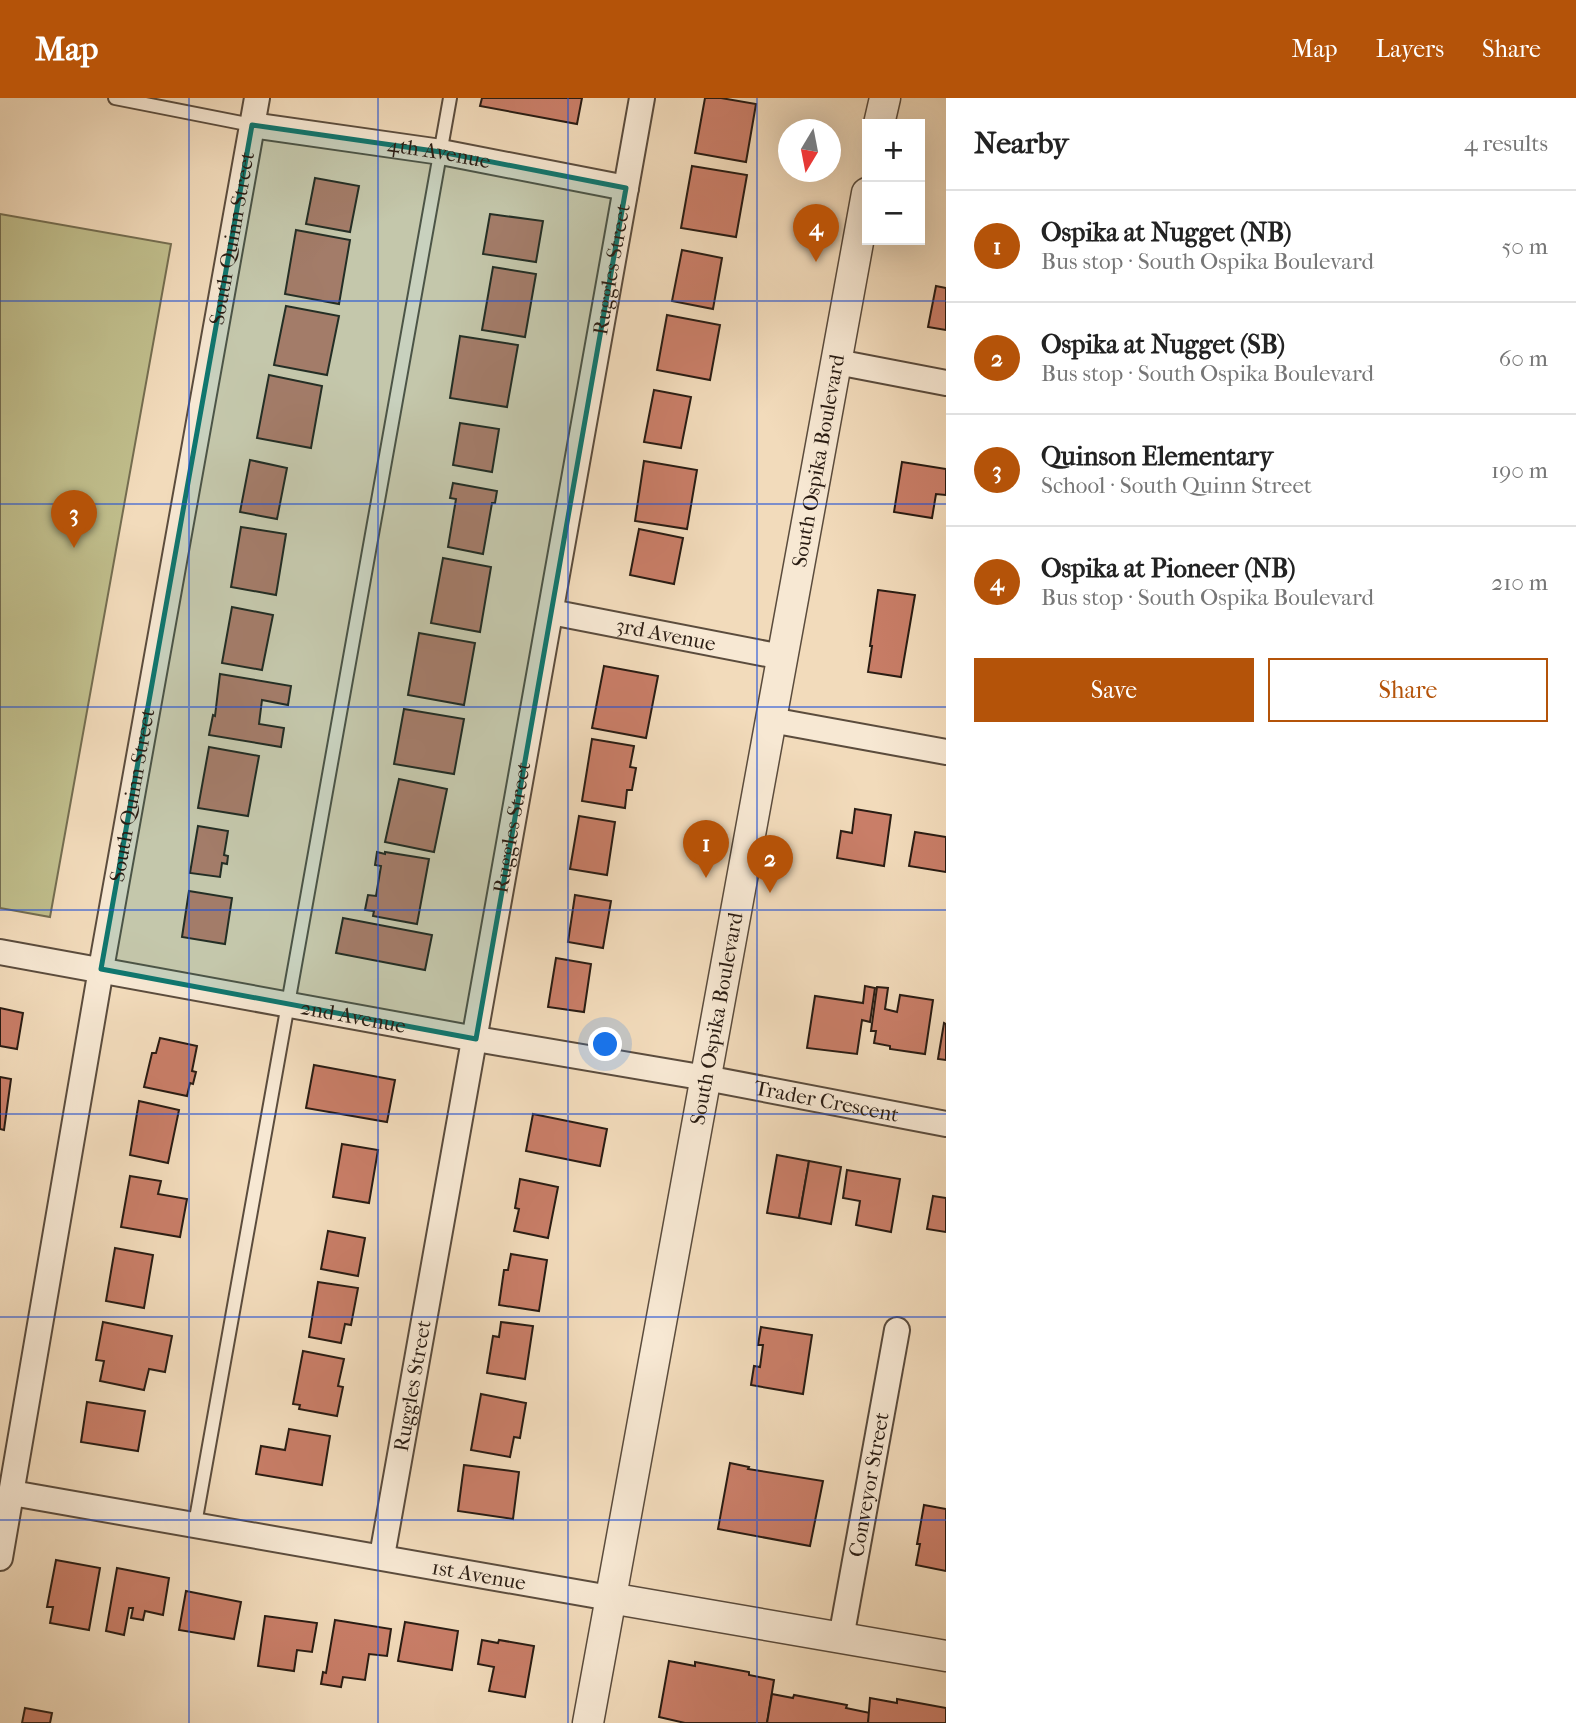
<!DOCTYPE html>
<html lang="en">
<head>
<meta charset="utf-8">
<style>
  :root { --surface:#fff; --page:#f2f2f2; --text:#222; --muted:#767676; --line:#e0e0e0; --accent:#b45309 }
  body { margin:0; font-family:"IM FELL French Canon",serif; background:var(--page); color:var(--text) }
  .controls { position:absolute; right:21px; top:21px; display:grid; overflow:hidden; border-radius:0px; box-shadow:0 7px 28px #0002 }
  .controls button { width:63px; height:63px; display:grid; place-items:center; padding:0; border:0; border-bottom:2px solid var(--line); background:var(--surface); color:var(--text); font:35px sans-serif }
  .compass { position:absolute; left:778px; top:21px; width:63px; height:63px; border-radius:50%; background:var(--surface); box-shadow:0 7px 28px #0002; rotate:190deg }
  .you { position:absolute; left:606px; top:947px; width:24px; height:24px; margin:-18px; border:5px solid #fff; border-radius:50%; background:#1a73e8; box-shadow:0 0 0 10px #1a73e833 }
  .badge { display:grid; place-items:center; width:46px; height:46px; border-radius:50%; background:var(--accent); color:#fff; font-size:23px; font-weight:700 }
  .pin { position:absolute; translate:-50% -58px; filter:drop-shadow(0 2px 4px #0008) }
  .pin::after { content:''; position:absolute; top:37px; width:24px; height:21px; background:inherit; clip-path:polygon(0 0,100% 0,50% 100%) }
  .list { margin:0; padding:0; list-style:none }
  h2 { display:flex; justify-content:space-between; align-items:center; height:91px; margin:0; padding:0 28px; font-size:30px }
  h2 small { font-size:23px; font-weight:400; color:var(--muted) }
  .list li { display:grid; grid-template-columns:46px 1fr auto; gap:21px; align-items:center; box-sizing:border-box; height:112px; padding:0 28px; border-top:2px solid var(--line) }
  .list b { display:block; font-size:26px; white-space:nowrap }
  .list p { margin:0; font-size:23px; white-space:nowrap; color:var(--muted) }
  .list em { font-size:23px; font-style:normal; color:var(--muted) }
  .actions { display:flex; gap:14px; padding:21px 28px }
  .actions a { flex:1; padding:16px 0; border:2px solid var(--accent); border-radius:0px; text-align:center; font-size:24px; color:var(--accent) }
  .actions .main { background:var(--accent); color:#fff }
  .map { position:relative; flex:none; width:946px; height:1625px; overflow:hidden }
  header { display:flex; align-items:center; gap:42px; box-sizing:border-box; height:98px; padding:0 35px; background:var(--accent); color:#fff }
  header strong { font-size:33px }
  nav { display:flex; gap:38px; margin-inline-start:auto; font-size:24px }
  main { display:flex }
  aside { flex:1; background:var(--surface) }
  .map>svg:first-child { display:block }
</style>
</head>
<body>
<header>
<strong>Map</strong>
<nav><a>Map</a><a>Layers</a><a>Share</a></nav>
</header>
<main>
<div class="map">
<svg width="946" height="1625" viewBox="0 0 946 1625">
  <rect width="100%" height="100%" fill="#f2dbbb"/>
  <filter id="stains"><feTurbulence type="fractalNoise" baseFrequency=".00286" numOctaves="4"/><feColorMatrix values="0 0 0 0 .2 0 0 0 0 .09 0 0 0 0 .02 0 0 0 .5 -.17"/></filter>
  <radialGradient id="worn" r=".72"><stop offset=".6" stop-color="#630" stop-opacity="0"/><stop offset="1" stop-color="#630" stop-opacity=".3"/></radialGradient>
  <polygon fill="#c0be8c" stroke="#746d50" stroke-width="2" points="0,116 171,146 50,819 0,810"/>
  <g fill="#c97e68" stroke="#291c13" stroke-width="2">
    <polygon points="482,0 582,0 577,26 480,8"/>
    <polygon points="705,0 721,0 756,6 746,64 695,55"/>
    <polygon points="692,68 747,77 736,139 681,130"/>
    <polygon points="315,80 359,88 350,134 306,126"/>
    <polygon points="490,116 543,123 536,164 483,156"/>
    <polygon points="296,132 350,142 339,206 285,196"/>
    <polygon points="682,152 722,160 713,211 672,203"/>
    <polygon points="493,169 536,176 525,239 482,232"/>
    <polygon points="936,188 946,190 946,232 928,229"/>
    <polygon points="286,208 339,218 327,277 274,267"/>
    <polygon points="667,217 720,227 710,282 657,272"/>
    <polygon points="460,238 518,247 507,309 450,300"/>
    <polygon points="269,277 322,288 311,350 257,340"/>
    <polygon points="654,292 691,299 681,350 644,344"/>
    <polygon points="460,325 499,331 492,374 453,367"/>
    <polygon points="250,362 287,370 277,421 240,414"/>
    <polygon points="644,363 697,372 687,431 635,423"/>
    <polygon points="902,364 946,371 946,397 936,396 932,420 894,414"/>
    <polygon points="453,385 497,393 495,405 492,405 483,456 448,449 456,401 450,400"/>
    <polygon points="241,429 286,436 276,497 231,489"/>
    <polygon points="639,431 683,440 674,486 630,477"/>
    <polygon points="443,460 491,469 480,534 431,525"/>
    <polygon points="878,492 915,497 901,579 868,574 872,548 870,548"/>
    <polygon points="232,509 273,517 262,572 222,565"/>
    <polygon points="419,535 475,545 464,607 408,597"/>
    <polygon points="604,568 658,578 646,640 592,630"/>
    <polygon points="220,576 291,588 288,607 262,602 259,626 284,630 281,649 209,637 213,617 215,618"/>
    <polygon points="404,611 464,621 454,676 394,666"/>
    <polygon points="592,641 634,648 630,669 636,670 632,692 627,692 625,710 582,703"/>
    <polygon points="209,649 259,658 248,718 198,710"/>
    <polygon points="399,681 447,691 434,754 385,744"/>
    <polygon points="855,711 891,717 884,768 837,760 841,733 852,735"/>
    <polygon points="579,718 615,724 607,777 570,771"/>
    <polygon points="198,728 228,733 224,757 228,758 227,766 222,765 220,779 190,775"/>
    <polygon points="915,734 946,739 946,774 909,768"/>
    <polygon points="377,754 385,756 385,754 429,761 417,826 373,818 374,813 365,812 368,797 376,798 381,768 375,767"/>
    <polygon points="189,793 232,800 225,846 182,839"/>
    <polygon points="575,797 611,803 603,850 568,844"/>
    <polygon points="343,820 432,837 425,872 336,855"/>
    <polygon points="556,860 591,866 584,914 548,909"/>
    <polygon points="865,888 875,890 870,924 862,922 857,956 807,950 815,898 863,905"/>
    <polygon points="877,889 888,890 885,911 897,914 900,897 933,902 925,956 890,951 890,948 874,945 876,933 871,933"/>
    <polygon points="0,910 23,915 17,951 0,948"/>
    <polygon points="944,925 946,926 946,962 938,961"/>
    <polygon points="160,940 197,948 192,973 196,974 193,986 190,985 187,998 144,989 152,955 156,955"/>
    <polygon points="314,967 395,982 387,1024 306,1010"/>
    <polygon points="0,979 11,981 4,1032 0,1031"/>
    <polygon points="139,1003 179,1012 168,1065 130,1057"/>
    <polygon points="533,1016 607,1031 600,1068 526,1053"/>
    <polygon points="342,1046 378,1052 369,1105 333,1099"/>
    <polygon points="777,1057 809,1063 799,1120 767,1115"/>
    <polygon points="809,1063 841,1069 831,1126 799,1120"/>
    <polygon points="847,1072 900,1081 891,1134 856,1127 860,1103 843,1100"/>
    <polygon points="130,1078 161,1083 158,1096 187,1101 180,1139 121,1129"/>
    <polygon points="520,1081 558,1089 548,1140 514,1133 519,1111 515,1110"/>
    <polygon points="933,1098 946,1100 946,1134 927,1131"/>
    <polygon points="328,1133 365,1140 358,1178 321,1171"/>
    <polygon points="115,1150 153,1157 144,1210 106,1203"/>
    <polygon points="511,1156 547,1162 539,1213 499,1207 504,1172 508,1172"/>
    <polygon points="318,1184 358,1190 351,1227 345,1226 341,1245 309,1239"/>
    <polygon points="103,1224 172,1238 165,1274 149,1271 144,1292 100,1283 104,1263 96,1262"/>
    <polygon points="501,1224 533,1228 525,1281 487,1275 493,1238 499,1239"/>
    <polygon points="761,1229 812,1237 803,1296 751,1287 754,1268 760,1269 763,1247 758,1247"/>
    <polygon points="303,1253 344,1261 338,1288 343,1289 337,1318 299,1311 300,1307 293,1306"/>
    <polygon points="481,1296 526,1305 520,1340 514,1339 510,1359 471,1352"/>
    <polygon points="87,1304 145,1313 138,1353 81,1344"/>
    <polygon points="289,1331 330,1338 322,1387 256,1376 261,1348 285,1352"/>
    <polygon points="730,1365 749,1369 748,1371 823,1383 810,1448 718,1431"/>
    <polygon points="464,1367 519,1374 513,1421 458,1413"/>
    <polygon points="924,1407 946,1411 946,1473 916,1467 920,1446 917,1446"/>
    <polygon points="56,1462 100,1470 89,1532 50,1525 53,1509 47,1509"/>
    <polygon points="117,1470 169,1480 163,1517 145,1513 143,1522 131,1520 133,1510 129,1510 124,1537 106,1533"/>
    <polygon points="186,1493 241,1504 234,1541 179,1532"/>
    <polygon points="265,1518 317,1525 312,1554 297,1552 294,1573 258,1568"/>
    <polygon points="335,1522 391,1531 387,1558 369,1556 365,1582 343,1579 341,1589 321,1586 323,1574 326,1575"/>
    <polygon points="405,1524 458,1533 452,1572 398,1563"/>
    <polygon points="482,1542 498,1545 499,1542 534,1548 525,1599 489,1593 494,1569 478,1566"/>
    <polygon points="669,1563 695,1568 695,1564 749,1574 749,1577 774,1582 767,1625 685,1625 659,1619"/>
    <polygon points="772,1596 793,1600 794,1597 847,1607 846,1610 870,1615 868,1625 767,1625"/>
    <polygon points="870,1600 897,1605 897,1601 946,1610 946,1625 868,1625"/>
    <polygon points="25,1610 52,1615 50,1625 22,1625"/>
  </g>
  <g fill="none" stroke-linecap="round" stroke-linejoin="round">
    <g stroke="#5b4c3d" stroke-width="16">
      <g id="service">
        <polyline points="115,0 252,27"/>
        <polyline points="195,1426 450,0"/>
      </g>
    </g>
    <g stroke="#5b4c3d" stroke-width="28">
      <g id="minor">
        <path id="s1" d="M252,27L441,54L626,90"/>
        <polyline points="837,264 946,285"/>
        <path id="s2" d="M551,514L782,559"/>
        <polyline points="771,622 946,654"/>
        <path id="s3" d="M0,854L476,941L706,980L946,1026"/>
        <path id="s4" d="M12,1395L610,1500"/>
        <path id="s5" d="M382,1458L642,0"/>
        <path id="s6" d="M0,1460L101,871L257,0"/>
        <path id="s7" d="M841,1540L897,1232"/>
      </g>
    </g>
    <g stroke="#5b4c3d" stroke-width="33">
      <g id="tertiary">
        <polyline points="879,26 885,0"/>
        <polyline points="610,1500 946,1558"/>
        <path id="s8" d="M588,1625L867,95"/>
      </g>
    </g>
    <use href="#service" stroke="#f7e8d3" stroke-width="12"/>
    <use href="#minor" stroke="#f7e8d3" stroke-width="24"/>
    <use href="#tertiary" stroke="#f7e8d3" stroke-width="30"/>
  </g>
  <path fill="#0f766e" fill-opacity="0.2" stroke="#0f766e" stroke-width="5" stroke-linejoin="round" d="M252,27L441,54L626,90L476,941L101,871Z"/>
  <path fill="none" stroke="#1d4ed8" stroke-width="2" stroke-opacity="0.55" d="M189,0V1625M378,0V1625M568,0V1625M757,0V1625M0,203H946M0,406H946M0,609H946M0,812H946M0,1016H946M0,1219H946M0,1422H946"/>
  <g text-anchor="middle" dominant-baseline="central" stroke-width="7" stroke-linejoin="round" paint-order="stroke">
    <g font-size="21" fill="#291c13" stroke="#f7e8d3">
      <text stroke="none"><textPath href="#s1" startOffset="189">4th Avenue</textPath></text>
      <text stroke="none"><textPath href="#s6" startOffset="1340">South Quinn Street</textPath></text>
      <text stroke="none"><textPath href="#s5" startOffset="1307">Ruggles Street</textPath></text>
      <text stroke="none"><textPath href="#s8" startOffset="1283">South Ospika Boulevard</textPath></text>
      <text stroke="none"><textPath href="#s2" startOffset="117">3rd Avenue</textPath></text>
      <text stroke="none"><textPath href="#s6" startOffset="774">South Quinn Street</textPath></text>
      <text stroke="none"><textPath href="#s5" startOffset="740">Ruggles Street</textPath></text>
      <text stroke="none"><textPath href="#s3" startOffset="359">2nd Avenue</textPath></text>
      <text stroke="none"><textPath href="#s8" startOffset="716">South Ospika Boulevard</textPath></text>
      <text stroke="none"><textPath href="#s3" startOffset="840">Trader Crescent</textPath></text>
      <text stroke="none"><textPath href="#s5" startOffset="173">Ruggles Street</textPath></text>
      <text stroke="none"><textPath href="#s7" startOffset="156">Conveyor Street</textPath></text>
      <text stroke="none"><textPath href="#s4" startOffset="474">1st Avenue</textPath></text>
    </g>
  </g>
  <rect width="100%" height="100%" filter="url(#stains)"/>
  <rect width="100%" height="100%" fill="url(#worn)"/>
</svg>
<div class="controls">
<button>+</button>
<button>−</button>
</div>
<svg class="compass" viewBox="-18 -18 36 36"><path d="M0-13l5 13h-10z" fill="#e53935"/><path d="M0 13l5-13h-10z" fill="#767676"/></svg>
<div class="you"></div>
<div class="pin badge" style="left:706px;top:780px">1</div>
<div class="pin badge" style="left:770px;top:795px">2</div>
<div class="pin badge" style="left:74px;top:450px">3</div>
<div class="pin badge" style="left:816px;top:164px">4</div>
</div>
<aside>
<h2>Nearby<small>4 results</small></h2>
<ul class="list">
<li><span class="badge">1</span><div><b>Ospika at Nugget (NB)</b><p>Bus stop · South Ospika Boulevard</p></div><em>50 m</em></li>
<li><span class="badge">2</span><div><b>Ospika at Nugget (SB)</b><p>Bus stop · South Ospika Boulevard</p></div><em>60 m</em></li>
<li><span class="badge">3</span><div><b>Quinson Elementary</b><p>School · South Quinn Street</p></div><em>190 m</em></li>
<li><span class="badge">4</span><div><b>Ospika at Pioneer (NB)</b><p>Bus stop · South Ospika Boulevard</p></div><em>210 m</em></li>
</ul>
<div class="actions"><a class="main">Save</a><a>Share</a></div>
</aside>
</main>
</body>
</html>
